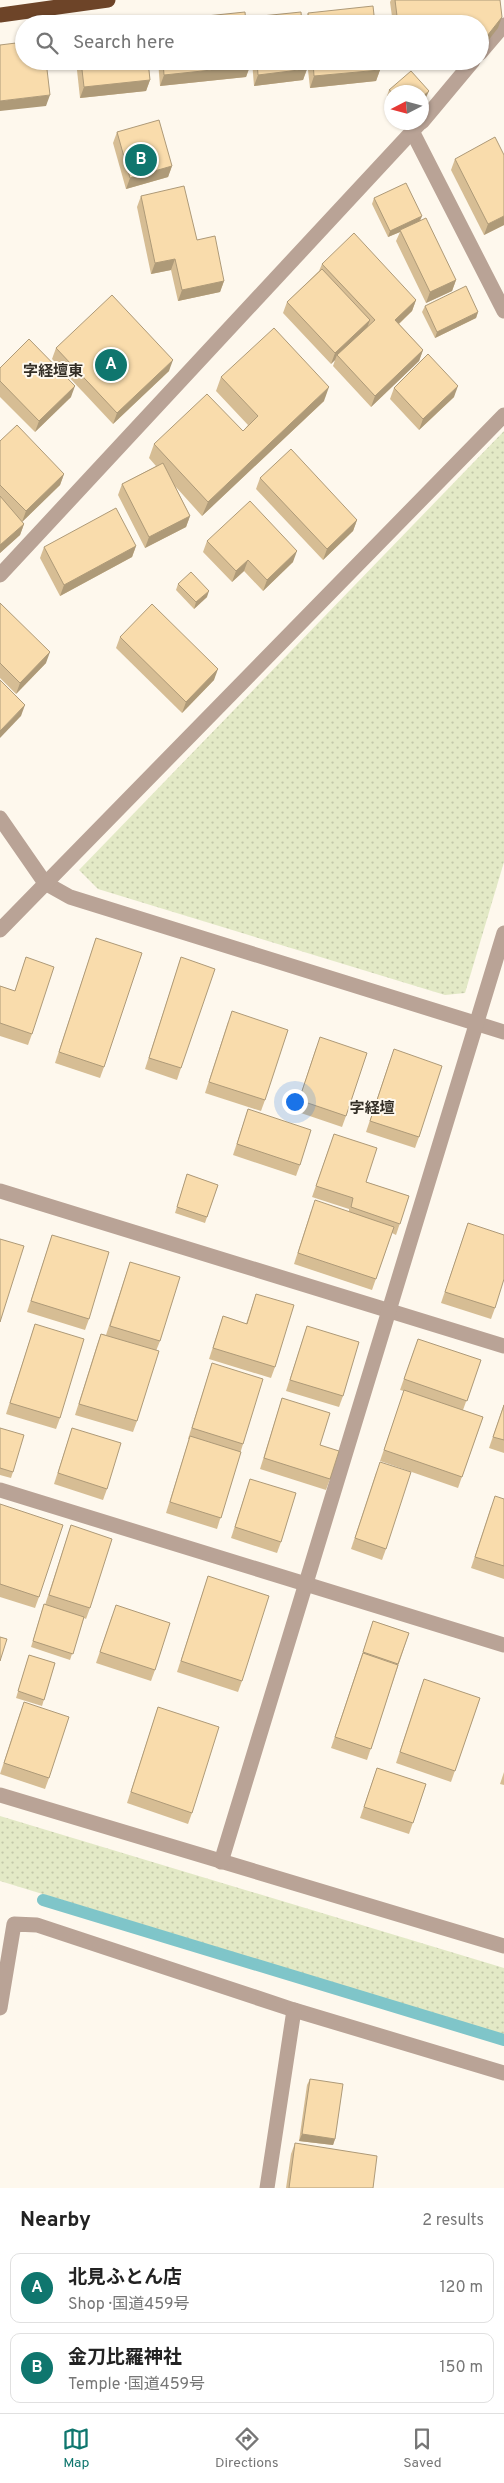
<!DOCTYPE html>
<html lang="en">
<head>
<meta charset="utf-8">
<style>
  :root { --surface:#fff; --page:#f6f6f6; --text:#222; --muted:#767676; --line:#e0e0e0; --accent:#0f766e }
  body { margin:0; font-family:Overpass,"Noto Sans JP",sans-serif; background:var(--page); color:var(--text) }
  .compass { position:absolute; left:384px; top:85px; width:45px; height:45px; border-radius:50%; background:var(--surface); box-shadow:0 1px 4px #0004; rotate:264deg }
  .you { position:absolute; left:294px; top:1101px; width:18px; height:18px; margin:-12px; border:4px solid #fff; border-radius:50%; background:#1a73e8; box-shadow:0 0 0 8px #1a73e833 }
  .badge { display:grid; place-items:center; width:32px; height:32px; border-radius:50%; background:var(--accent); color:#fff; font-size:16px; font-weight:700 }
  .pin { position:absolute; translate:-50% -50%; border:2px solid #fff; box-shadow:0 1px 5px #0006 }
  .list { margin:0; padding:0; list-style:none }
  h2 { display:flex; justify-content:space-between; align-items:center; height:65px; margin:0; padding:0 20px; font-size:21px }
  h2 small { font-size:16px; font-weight:400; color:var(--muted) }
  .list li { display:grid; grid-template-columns:32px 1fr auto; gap:15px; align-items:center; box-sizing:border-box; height:70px; margin:0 10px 10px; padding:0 10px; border:1px solid var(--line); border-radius:10px }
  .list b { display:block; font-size:19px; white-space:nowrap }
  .list p { margin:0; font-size:16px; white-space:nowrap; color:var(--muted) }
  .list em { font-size:16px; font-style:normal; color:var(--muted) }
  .icon { flex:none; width:28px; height:28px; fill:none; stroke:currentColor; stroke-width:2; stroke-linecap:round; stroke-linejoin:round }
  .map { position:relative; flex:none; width:504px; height:2188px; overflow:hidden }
  .search { position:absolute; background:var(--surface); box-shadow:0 1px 4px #0004; left:15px; right:15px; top:15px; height:55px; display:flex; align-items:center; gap:12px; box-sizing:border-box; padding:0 18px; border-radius:28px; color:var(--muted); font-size:19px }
  .sheet { height:225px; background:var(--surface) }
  nav { display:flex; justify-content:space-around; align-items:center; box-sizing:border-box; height:70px; border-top:1px solid var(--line); background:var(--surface); font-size:14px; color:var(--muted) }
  nav a { display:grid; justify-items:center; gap:2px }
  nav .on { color:var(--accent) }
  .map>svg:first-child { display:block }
</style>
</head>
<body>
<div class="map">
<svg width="504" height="2188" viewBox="0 0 504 2188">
  <defs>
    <pattern id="green-dots" width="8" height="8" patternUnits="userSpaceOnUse" patternTransform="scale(1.25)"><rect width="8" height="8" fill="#e3e9c6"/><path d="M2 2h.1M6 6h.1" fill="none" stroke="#c2c7a9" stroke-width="1.8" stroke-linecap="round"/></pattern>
  </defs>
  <rect width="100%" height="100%" fill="#fef8ed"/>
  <g fill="url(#green-dots)">
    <polygon points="504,431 504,862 465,993 445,995 98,889 79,870"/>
    <polygon points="0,1816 504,1968 504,2035 0,1881"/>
  </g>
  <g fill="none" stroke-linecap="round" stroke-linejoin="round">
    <polyline stroke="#7fc5c9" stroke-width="12" points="43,1900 504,2040"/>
    <g stroke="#b9a396" stroke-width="15">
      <polyline points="480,53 504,25"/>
      <polyline points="422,122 473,61"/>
      <polyline points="413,133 504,311"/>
      <polyline points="0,575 421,122"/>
      <polyline points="0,818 45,883 70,897 504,1032"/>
      <polyline points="0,930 504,415"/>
      <polyline points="0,1191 504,1346"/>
      <polyline points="0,1490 504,1645"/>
      <polyline points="0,1795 504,1946"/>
      <polyline points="221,1862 504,933"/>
      <polyline points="0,2008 14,1924 37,1925 294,2010 504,2073"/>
      <polyline points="267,2188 294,2010"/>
    </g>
    <polyline stroke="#6d4428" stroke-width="15" points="0,15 108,0"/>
  </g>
  <g fill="#d6bd94">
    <polygon points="391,0 500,0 498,28 480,24 393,24 390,2"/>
    <polygon points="308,13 375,24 304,24"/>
    <polygon points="252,17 302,24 250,24"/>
    <polygon points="76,61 148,61 150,80 146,91 80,98"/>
    <polygon points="158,61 250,61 250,66 246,77 160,86"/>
    <polygon points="252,61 306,61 307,69 303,80 254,86"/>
    <polygon points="307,61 379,61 380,70 376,81 310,88"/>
    <polygon points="397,61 454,61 397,67"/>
    <polygon points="389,90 429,91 426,97 392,92 392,101 387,96"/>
    <polygon points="117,132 172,166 168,177 126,189 113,143"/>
    <polygon points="504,155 504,225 484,235 451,170 455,159"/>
    <polygon points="141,196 224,281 220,292 178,301 171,270 151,274 137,207"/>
    <polygon points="374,198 422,216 420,221 456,280 452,291 426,303 396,241 400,232 388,237 372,204"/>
    <polygon points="322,264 416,300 412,311 399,324 423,350 419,361 371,407 333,366 335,360 331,364 283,313 287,302 319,271"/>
    <polygon points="425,306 478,312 476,318 435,338 422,312"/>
    <polygon points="56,348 169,371 113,424 52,359"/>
    <polygon points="0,368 71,397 35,432 0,397"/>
    <polygon points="221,377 324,401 202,516 175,486 190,516 186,527 145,548 118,495 122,484 156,466 149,458 154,444 243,431 248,425 216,391"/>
    <polygon points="394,388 454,397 419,430 390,399"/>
    <polygon points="0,441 64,474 60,485 22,522 24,524 20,535 0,553"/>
    <polygon points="260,478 357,520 353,531 323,560 256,489"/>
    <polygon points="207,541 293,562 263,591 244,571 232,582 203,552"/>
    <polygon points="136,546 132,557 60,596 40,558 44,547"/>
    <polygon points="178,584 207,597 194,609 176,590"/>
    <polygon points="0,603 46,663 16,694 0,678"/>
    <polygon points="120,637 214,680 182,713 116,648"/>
    <polygon points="96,938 104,1067 100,1078 55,1063"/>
    <polygon points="26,957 32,1034 28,1045 0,1036 0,986 15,991"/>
    <polygon points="181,957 181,1068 177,1080 145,1069"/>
    <polygon points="228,1022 265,1100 261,1111 205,1093"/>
    <polygon points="316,1048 346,1116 342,1127 295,1111"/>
    <polygon points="390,1060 419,1137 415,1148 366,1132"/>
    <polygon points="248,1109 300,1165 296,1176 233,1155"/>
    <polygon points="330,1145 366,1182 409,1196 396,1235 392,1233 372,1290 294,1264 311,1211 349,1212 349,1209 312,1197"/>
    <polygon points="187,1174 218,1185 205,1223 175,1213"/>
    <polygon points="468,1223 495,1308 491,1319 441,1303"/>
    <polygon points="52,1235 89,1319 85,1330 27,1312"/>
    <polygon points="130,1262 160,1341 156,1351 137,1421 133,1432 75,1415 97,1345 101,1334 106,1335"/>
    <polygon points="256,1294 275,1367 271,1378 209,1359 223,1316 246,1324"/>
    <polygon points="35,1324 60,1418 56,1429 6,1414"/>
    <polygon points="307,1326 343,1396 339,1407 286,1391"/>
    <polygon points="414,1350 481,1360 463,1410 483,1417 458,1488 380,1461 404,1391 400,1390"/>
    <polygon points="212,1363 243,1444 217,1529 166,1513 189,1439 188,1439"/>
    <polygon points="282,1398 320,1445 330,1479 326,1490 260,1469"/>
    <polygon points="504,1404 504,1453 489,1448"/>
    <polygon points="0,1428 13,1472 11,1478 0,1475"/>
    <polygon points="72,1428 107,1489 103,1500 54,1484"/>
    <polygon points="376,1473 386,1549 382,1560 351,1549"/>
    <polygon points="250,1479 281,1542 277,1553 231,1538"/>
    <polygon points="504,1499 504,1579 471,1568 491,1507"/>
    <polygon points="0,1505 39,1597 35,1608 0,1597"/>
    <polygon points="71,1525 90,1608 86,1619 84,1618 70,1660 31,1647 42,1610 45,1605"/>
    <polygon points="208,1576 242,1681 238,1692 177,1672"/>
    <polygon points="112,1616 155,1670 151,1681 96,1663"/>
    <polygon points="373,1621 409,1633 367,1760 331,1748"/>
    <polygon points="29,1655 55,1663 42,1706 16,1698"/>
    <polygon points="420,1690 480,1698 451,1782 396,1763"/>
    <polygon points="158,1707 192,1813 188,1824 127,1803"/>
    <polygon points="20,1713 49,1778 45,1789 0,1774"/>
    <polygon points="377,1768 426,1784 409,1834 360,1818"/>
    <polygon points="504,1772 504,1785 500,1784"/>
    <polygon points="310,2079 335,2139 333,2145 299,2141 307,2085"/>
    <polygon points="295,2143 373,2188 286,2188 291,2154"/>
  </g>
  <g fill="#ae9a78">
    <polygon points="502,17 498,28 480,51 480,45"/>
    <polygon points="400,61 454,61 397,67"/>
    <polygon points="250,66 246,77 160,86 164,75"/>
    <polygon points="307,69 303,80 254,86 258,75"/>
    <polygon points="380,70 376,81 310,88 314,76"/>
    <polygon points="150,80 146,91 80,98 84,87"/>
    <polygon points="429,91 426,97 422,102 422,97"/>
    <polygon points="50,95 46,106 0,111 0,101"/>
    <polygon points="172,166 168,177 126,189 130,178"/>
    <polygon points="422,216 419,222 400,230 400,232 388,237 390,231"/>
    <polygon points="504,216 504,225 484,235 488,224"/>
    <polygon points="175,259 171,270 151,274 155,263"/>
    <polygon points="456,280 452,291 426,303 430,292"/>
    <polygon points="224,281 220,292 178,301 182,290"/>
    <polygon points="416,300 412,311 391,331 395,320"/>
    <polygon points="478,312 476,318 435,338 437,332"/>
    <polygon points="370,320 366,331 337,355 335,360 331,364 335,353"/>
    <polygon points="423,350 419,361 371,407 375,396"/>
    <polygon points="173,360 169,371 113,424 117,413"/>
    <polygon points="75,386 71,397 35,432 39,421"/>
    <polygon points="458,386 454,397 419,430 423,419"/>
    <polygon points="329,387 324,401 202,516 208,502"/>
    <polygon points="64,474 60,485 22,522 26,511"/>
    <polygon points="190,516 186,527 145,548 149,537"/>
    <polygon points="357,520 353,531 323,560 327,549"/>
    <polygon points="24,524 20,535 0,553 0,545"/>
    <polygon points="136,546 132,557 60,596 64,585"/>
    <polygon points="297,551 293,562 263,591 267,580"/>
    <polygon points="248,560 244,571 232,582 236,571"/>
    <polygon points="209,591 207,597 194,609 196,602"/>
    <polygon points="50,652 46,663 16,694 20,683"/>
    <polygon points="218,669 214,680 182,713 186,702"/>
    <polygon points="25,705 21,716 0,738 0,731"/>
    <polygon points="302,2134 335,2139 333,2145 299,2141"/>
  </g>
  <g fill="#f9dcac" stroke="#ae9a78">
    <polygon points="395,0 500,0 502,17 480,45 480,24 398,24"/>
    <polygon points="373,6 375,24 309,24 308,13"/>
    <polygon points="245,12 246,24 159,24 158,21"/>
    <polygon points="301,12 302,24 253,24 252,17"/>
    <polygon points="24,42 24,61 46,61 50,95 0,101 0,45"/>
    <polygon points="81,61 148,61 150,80 84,87"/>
    <polygon points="163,61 250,61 250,66 164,75"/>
    <polygon points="257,61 306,61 307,69 258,75"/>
    <polygon points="313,61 379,61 380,70 314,76"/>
    <polygon points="411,71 429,91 422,97 422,92 392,92 389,90"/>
    <polygon points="159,120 172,166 130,178 117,132"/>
    <polygon points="495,137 504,155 504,216 488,224 455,159"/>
    <polygon points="406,183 422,216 390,231 374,198"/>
    <polygon points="184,186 197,240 215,236 224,281 182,290 175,259 155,263 141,196"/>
    <polygon points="426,218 456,280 430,292 400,230"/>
    <polygon points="354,233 416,300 395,320 423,350 375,396 337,355 375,320 322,264"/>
    <polygon points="322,269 370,320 335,353 287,302"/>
    <polygon points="466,286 478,312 437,332 425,306"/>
    <polygon points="112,295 173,360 117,413 56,348"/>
    <polygon points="274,328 329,387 208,502 154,444 207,394 243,431 258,416 221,377"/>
    <polygon points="29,339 75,386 39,421 0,381 0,368"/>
    <polygon points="428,354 458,386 423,419 394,388"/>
    <polygon points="17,425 64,474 26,511 0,485 0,441"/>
    <polygon points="291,449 357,520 327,549 260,478"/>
    <polygon points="163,463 190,516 149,537 122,484"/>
    <polygon points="0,496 24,524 0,545"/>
    <polygon points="250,501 297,551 267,580 248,560 236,571 207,541"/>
    <polygon points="116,508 136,546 64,585 44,547"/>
    <polygon points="191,572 209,591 196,602 178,584"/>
    <polygon points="0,603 50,652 20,683 0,663"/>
    <polygon points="152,604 218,669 186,702 120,637"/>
    <polygon points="0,680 25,705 0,731"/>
    <polygon points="96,938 142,953 104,1067 59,1052"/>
    <polygon points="26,957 54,967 32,1034 0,1023 0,986 15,991"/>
    <polygon points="181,957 215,969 181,1068 149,1058"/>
    <polygon points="232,1011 288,1030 265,1100 209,1082"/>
    <polygon points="320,1037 367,1053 346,1116 299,1100"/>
    <polygon points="394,1049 442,1066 419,1137 370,1121"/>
    <polygon points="248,1109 311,1130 300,1165 237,1144"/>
    <polygon points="334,1134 377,1148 366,1182 409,1196 400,1224 351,1207 353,1198 316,1186"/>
    <polygon points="187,1174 218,1185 207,1217 177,1207"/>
    <polygon points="315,1200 394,1227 376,1279 298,1253"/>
    <polygon points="468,1223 504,1235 504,1279 495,1308 445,1292"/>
    <polygon points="52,1235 109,1252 89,1319 31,1301"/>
    <polygon points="0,1239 24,1246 0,1322"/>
    <polygon points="130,1262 180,1277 160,1341 110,1326"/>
    <polygon points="256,1294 294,1305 275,1367 213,1348 223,1316 247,1324"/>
    <polygon points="35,1324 84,1339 60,1418 10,1403"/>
    <polygon points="307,1326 359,1342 343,1396 290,1380"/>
    <polygon points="101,1334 159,1351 137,1421 79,1404"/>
    <polygon points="418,1339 481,1360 467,1401 404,1379"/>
    <polygon points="212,1363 263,1379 243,1444 192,1428"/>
    <polygon points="404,1390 483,1417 462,1477 384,1450"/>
    <polygon points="282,1398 330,1413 320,1445 339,1451 330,1479 264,1458"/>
    <polygon points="504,1405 504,1440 493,1437"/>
    <polygon points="0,1428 24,1435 13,1472 0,1468"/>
    <polygon points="72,1428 121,1443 107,1489 58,1473"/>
    <polygon points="190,1436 241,1452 221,1518 170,1502"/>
    <polygon points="380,1462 411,1472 386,1549 355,1538"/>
    <polygon points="250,1479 296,1493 281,1542 235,1527"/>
    <polygon points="495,1496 504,1499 504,1566 475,1557"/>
    <polygon points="0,1504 63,1525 39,1597 0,1584"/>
    <polygon points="71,1525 112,1539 90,1608 49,1595"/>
    <polygon points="208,1576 269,1596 242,1681 181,1661"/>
    <polygon points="44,1604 84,1617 73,1654 33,1641"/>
    <polygon points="116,1605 170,1623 155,1670 100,1652"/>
    <polygon points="373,1621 409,1633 398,1664 363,1652"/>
    <polygon points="0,1637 7,1639 0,1661"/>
    <polygon points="363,1653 398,1665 371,1749 335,1737"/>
    <polygon points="29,1655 55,1663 44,1700 18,1691"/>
    <polygon points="424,1679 480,1698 455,1771 400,1752"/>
    <polygon points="24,1702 69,1717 49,1778 4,1763"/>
    <polygon points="158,1707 219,1727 192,1813 131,1792"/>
    <polygon points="377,1768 426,1784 413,1823 364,1807"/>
    <polygon points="310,2079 343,2084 335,2139 302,2134"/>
    <polygon points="295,2143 377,2156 373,2188 289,2188"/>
  </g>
  <g text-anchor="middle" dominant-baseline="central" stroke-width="4" stroke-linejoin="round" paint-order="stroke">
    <g font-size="15" font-weight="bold" fill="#322d25" stroke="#fef8ed">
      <text x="53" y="372">字経壇東</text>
      <text x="372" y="1109">字経壇</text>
    </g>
  </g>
</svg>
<svg class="compass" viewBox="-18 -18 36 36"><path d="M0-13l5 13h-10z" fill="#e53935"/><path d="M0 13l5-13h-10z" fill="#767676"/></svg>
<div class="you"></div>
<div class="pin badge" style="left:111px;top:365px">A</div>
<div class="pin badge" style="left:141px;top:160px">B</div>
<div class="search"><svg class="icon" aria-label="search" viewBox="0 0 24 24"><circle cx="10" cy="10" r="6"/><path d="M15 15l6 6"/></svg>Search here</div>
</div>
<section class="sheet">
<h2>Nearby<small>2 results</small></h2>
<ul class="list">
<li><span class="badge">A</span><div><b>北見ふとん店</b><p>Shop · 国道459号</p></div><em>120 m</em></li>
<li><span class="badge">B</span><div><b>金刀比羅神社</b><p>Temple · 国道459号</p></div><em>150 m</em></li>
</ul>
</section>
<nav>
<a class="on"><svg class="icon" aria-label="map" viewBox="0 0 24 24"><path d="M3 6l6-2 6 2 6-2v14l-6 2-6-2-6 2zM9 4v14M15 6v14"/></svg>Map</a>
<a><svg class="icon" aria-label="directions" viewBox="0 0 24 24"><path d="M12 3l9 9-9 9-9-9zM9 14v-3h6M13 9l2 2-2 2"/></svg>Directions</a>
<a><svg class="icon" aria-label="saved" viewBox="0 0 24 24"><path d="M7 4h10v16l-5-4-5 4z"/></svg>Saved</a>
</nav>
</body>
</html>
